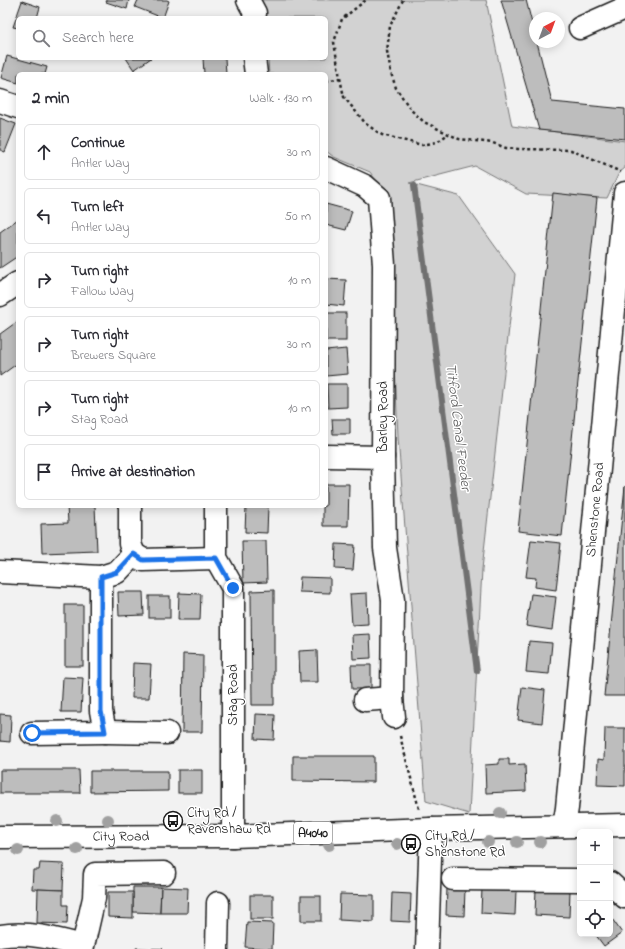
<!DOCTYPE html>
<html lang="en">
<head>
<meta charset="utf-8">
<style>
  :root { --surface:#fff; --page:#f7f7f7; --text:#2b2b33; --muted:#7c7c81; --line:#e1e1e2 }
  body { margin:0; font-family:"Indie Flower",sans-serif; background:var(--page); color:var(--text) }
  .controls { position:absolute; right:12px; bottom:12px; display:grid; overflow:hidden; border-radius:6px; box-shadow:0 2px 10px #0003 }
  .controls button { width:36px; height:36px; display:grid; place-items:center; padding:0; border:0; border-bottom:1px solid var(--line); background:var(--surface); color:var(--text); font:20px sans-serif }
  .compass { position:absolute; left:529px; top:12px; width:36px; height:36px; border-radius:50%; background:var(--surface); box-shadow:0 2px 10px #0003; rotate:41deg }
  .stop { position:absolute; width:12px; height:12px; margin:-9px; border:3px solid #1a73e8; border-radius:50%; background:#fff }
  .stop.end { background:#1a73e8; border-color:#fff; box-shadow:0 1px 4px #0008 }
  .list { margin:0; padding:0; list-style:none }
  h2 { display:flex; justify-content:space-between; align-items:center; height:52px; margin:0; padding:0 16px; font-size:17px }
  h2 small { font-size:13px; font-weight:400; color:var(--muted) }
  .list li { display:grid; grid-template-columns:26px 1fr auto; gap:12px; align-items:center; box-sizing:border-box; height:56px; margin:0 8px 8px; padding:0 8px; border:1px solid var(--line); border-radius:6px }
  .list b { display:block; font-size:15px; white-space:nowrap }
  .list p { margin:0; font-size:13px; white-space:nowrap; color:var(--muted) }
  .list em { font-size:13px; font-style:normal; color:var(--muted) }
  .icon { flex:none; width:22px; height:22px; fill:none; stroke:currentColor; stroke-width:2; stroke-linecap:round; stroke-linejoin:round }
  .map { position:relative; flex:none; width:625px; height:949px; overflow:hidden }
  .search { position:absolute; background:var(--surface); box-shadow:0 2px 10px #0003; left:16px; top:16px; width:312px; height:44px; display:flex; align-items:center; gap:10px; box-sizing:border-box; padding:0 14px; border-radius:6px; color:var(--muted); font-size:15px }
  .panel { position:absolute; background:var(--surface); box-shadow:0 2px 10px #0003; left:16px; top:72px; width:312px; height:436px; border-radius:6px }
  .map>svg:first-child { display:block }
</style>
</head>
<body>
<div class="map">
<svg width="625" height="949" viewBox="0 0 625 949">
  <rect width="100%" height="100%" fill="#f2f2f2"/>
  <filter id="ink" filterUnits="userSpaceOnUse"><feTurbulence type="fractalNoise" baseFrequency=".025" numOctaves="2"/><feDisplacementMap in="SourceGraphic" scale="8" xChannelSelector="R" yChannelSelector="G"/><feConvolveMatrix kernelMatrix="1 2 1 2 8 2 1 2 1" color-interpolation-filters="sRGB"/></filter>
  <g filter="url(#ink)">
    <polygon fill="#d2d2d2" stroke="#777" points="259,0 486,0 512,126 625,141 625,168 619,173 607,198 526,194 475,166 409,183 459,196 515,274 482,569 469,814 426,801 398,437 388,197 370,172 334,157 326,151 326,74 269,74 268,58 326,58 326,18 263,18"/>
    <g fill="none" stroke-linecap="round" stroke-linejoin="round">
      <polyline stroke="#707070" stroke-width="6" points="414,185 477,671"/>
    </g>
    <g fill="#bdbdbd" stroke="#1c1c1c">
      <polygon points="107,0 129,0 127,9 106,2"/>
      <polygon points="138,0 167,0 169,1 163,18 135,7"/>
      <polygon points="501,0 526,0 535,35 535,42 537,42 552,102 625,109 625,139 539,130"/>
      <polygon points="22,1 40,7 37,18 18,18 18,28 13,27"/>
      <polygon points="7,56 47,67 45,74 18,74 18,83 1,78"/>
      <polygon points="126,58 151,58 134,70"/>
      <polygon points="203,58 225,58 226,74 204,74"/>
      <polygon points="0,118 16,124 5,152 0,150"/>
      <polygon points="553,193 597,198 562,536 518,531"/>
      <polygon points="326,204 352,211 346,230 326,225"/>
      <polygon points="18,219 18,256 0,268 0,232"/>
      <polygon points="326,279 346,280 344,306 326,304"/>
      <rect x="326" y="313" width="20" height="28"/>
      <polygon points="18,321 18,363 0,376 0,334"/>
      <polygon points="346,349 348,374 326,376 326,351"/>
      <polygon points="327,384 347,384 347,407 328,408"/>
      <polygon points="332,419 350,419 350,434 333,434"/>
      <polygon points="326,484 349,484 348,526 323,526 323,506 326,506"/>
      <polygon points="625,486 625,696 604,696"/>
      <polygon points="67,506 95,506 97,551 42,553 41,524 68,523"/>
      <polygon points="246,506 268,506 267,533 245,532"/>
      <polygon points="531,540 561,543 556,590 535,587 536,578 526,577"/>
      <polygon points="242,541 266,541 267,582 243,583"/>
      <polygon points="336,544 355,545 353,570 335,569"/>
      <polygon points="300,577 330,578 330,593 299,592"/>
      <polygon points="274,590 274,705 252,705 251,591"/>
      <polygon points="118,592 143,592 144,615 119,616"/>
      <polygon points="179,593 201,594 200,620 178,620"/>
      <polygon points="367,593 368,624 352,625 350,594"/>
      <polygon points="531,594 556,597 552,630 526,626"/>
      <rect x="149" y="596" width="21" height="22"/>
      <rect x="65" y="605" width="18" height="61"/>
      <polygon points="370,634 371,658 353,659 352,635"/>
      <polygon points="529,641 552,643 549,674 526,672"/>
      <polygon points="317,650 318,682 300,682 299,651"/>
      <polygon points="183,654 203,655 202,732 182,732"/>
      <polygon points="133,663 151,664 149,698 132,698"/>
      <polygon points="351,665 371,665 371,689 352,689"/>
      <polygon points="63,677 83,678 81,712 61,712"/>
      <polygon points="522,687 545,690 542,723 518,720"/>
      <polygon points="0,714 11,715 10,742 0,741"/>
      <polygon points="256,714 275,715 274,740 255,739"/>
      <polygon points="605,728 625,728 625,786 597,785 598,759 604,760"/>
      <polygon points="293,756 374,756 374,782 293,781"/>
      <polygon points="499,759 509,759 509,765 525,764 526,791 486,793 485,765 499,764"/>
      <polygon points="0,770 79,770 80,793 0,793"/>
      <rect x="178" y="770" width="24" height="23"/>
      <polygon points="90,771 168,771 168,791 90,792"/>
      <polygon points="40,863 64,864 63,890 32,889 33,870 39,870"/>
      <polygon points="133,887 161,887 160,913 133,912"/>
      <polygon points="161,887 188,888 187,913 160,913"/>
      <polygon points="447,888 465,889 464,916 446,915"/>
      <polygon points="482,888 516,890 515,915 481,913"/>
      <polygon points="38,889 63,890 63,905 68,905 67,924 37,923"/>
      <polygon points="536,889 570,891 569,917 535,915"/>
      <polygon points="108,892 133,892 133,918 108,917"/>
      <polygon points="392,893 411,894 410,922 391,921"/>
      <polygon points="340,894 374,895 374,922 339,920"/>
      <rect x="250" y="895" width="23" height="24"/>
      <rect x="301" y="896" width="20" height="25"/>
      <polygon points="610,916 622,933 604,946 595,934 610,934"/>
      <polygon points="247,922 273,923 272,949 245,947"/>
      <polygon points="136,948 163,949 136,949"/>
    </g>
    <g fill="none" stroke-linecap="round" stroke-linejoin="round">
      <g stroke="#1c1c1c" stroke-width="25">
        <g id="minor">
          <polyline points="248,0 255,13 254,18"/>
          <polyline points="580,28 625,8"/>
          <polyline points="254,58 256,74"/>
          <polyline points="0,101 18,107"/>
          <polyline points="326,168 365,186 379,198 384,265 383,457 385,548 393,600 392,698 394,717"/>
          <polyline points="0,295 18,283"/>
          <polyline points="326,456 383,457"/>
          <polyline points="130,506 130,544 134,554 143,560 216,558"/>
          <polyline points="216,506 216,558 233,588 233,836"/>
          <polyline points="0,572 101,577 117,572 134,554"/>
          <polyline points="365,700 392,698"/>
          <polyline points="105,732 167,733"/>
          <polyline points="32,733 105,732 101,711 101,577"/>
          <path id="s1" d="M564,826L567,808L625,193"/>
          <polyline points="453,879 580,880"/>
          <polyline points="610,883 625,897"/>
          <path d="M0,936C29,931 56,939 83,946L94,898L95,874L164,873"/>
          <polyline points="217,949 218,903"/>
          <polyline points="427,949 431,829"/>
        </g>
      </g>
      <g stroke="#1c1c1c" stroke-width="25">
        <g id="major">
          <path id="s2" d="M0,837L233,836L431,829L625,825"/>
        </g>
      </g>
      <g stroke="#1c1c1c" stroke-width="2.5" stroke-dasharray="3 3" stroke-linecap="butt">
        <polyline points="403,0 390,26 387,51 391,73 396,88 411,110 424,122 459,139 493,143 506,148 518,149 571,150 621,172"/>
        <polyline points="340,78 344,97 366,124 382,135 422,145 437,142 448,134"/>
        <polyline points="326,81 340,78 334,42 342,19 366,0 368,0"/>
        <polyline points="400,736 419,809"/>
      </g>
      <use href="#minor" stroke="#fff" stroke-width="22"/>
      <use href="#major" stroke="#fff" stroke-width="22"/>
    </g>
    <g fill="#a0a0a0">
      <circle cx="500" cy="813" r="6"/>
      <circle cx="108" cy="820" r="6"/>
      <circle cx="57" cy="821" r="6"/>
      <circle cx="488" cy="842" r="6"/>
      <circle cx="517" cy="842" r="6"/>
      <circle cx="540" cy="842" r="6"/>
      <circle cx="397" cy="844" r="6"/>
      <circle cx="329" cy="845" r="6"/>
      <circle cx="77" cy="849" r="6"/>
      <circle cx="18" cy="850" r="6"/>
    </g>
  </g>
  <g fill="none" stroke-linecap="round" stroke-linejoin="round" filter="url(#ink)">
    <polyline stroke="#1a73e8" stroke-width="5" points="32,733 105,732 101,711 101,577 117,572 134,554 143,560 216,558 233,588"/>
  </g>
  <defs>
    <g id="bus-ring" transform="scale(1)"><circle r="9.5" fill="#fff" stroke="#1c1c1c" stroke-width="1.5"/><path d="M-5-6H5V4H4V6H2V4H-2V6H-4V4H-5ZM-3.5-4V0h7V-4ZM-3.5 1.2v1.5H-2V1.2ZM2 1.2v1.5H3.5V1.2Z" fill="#1c1c1c"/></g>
  </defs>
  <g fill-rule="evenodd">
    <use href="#bus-ring" x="173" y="821"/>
    <use href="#bus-ring" x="411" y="844"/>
  </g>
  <g text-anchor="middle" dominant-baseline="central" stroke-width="3" stroke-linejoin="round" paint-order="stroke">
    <rect fill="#fff" stroke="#606060" stroke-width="1" x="294" y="822" width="38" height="22" rx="3"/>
    <g font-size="13" font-weight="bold" fill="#1c1c1c">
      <text x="313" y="833">A4040</text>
    </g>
    <g font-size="14" fill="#1c1c1c" stroke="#fff">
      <text transform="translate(383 417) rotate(-90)">Barley Road</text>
      <text stroke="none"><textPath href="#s1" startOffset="318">Shenstone Road</textPath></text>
      <text transform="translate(233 695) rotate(-90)">Stag Road</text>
      <text stroke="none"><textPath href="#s2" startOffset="121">City Road</textPath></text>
    </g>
    <g font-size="14" fill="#1c1c1c" stroke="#fff" text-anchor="start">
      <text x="187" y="813">City Rd /<tspan x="187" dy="16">Ravenshaw Rd</tspan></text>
      <text x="425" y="836">City Rd /<tspan x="425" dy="16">Shenstone Rd</tspan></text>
    </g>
    <g font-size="15" font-style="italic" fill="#5b5b5b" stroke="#fff">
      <text transform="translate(458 427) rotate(83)">Titford Canal Feeder</text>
    </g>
  </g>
</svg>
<div class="controls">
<button>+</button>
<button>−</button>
<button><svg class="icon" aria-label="locate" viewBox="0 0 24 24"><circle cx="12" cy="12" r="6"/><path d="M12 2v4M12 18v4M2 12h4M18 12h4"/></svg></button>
</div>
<svg class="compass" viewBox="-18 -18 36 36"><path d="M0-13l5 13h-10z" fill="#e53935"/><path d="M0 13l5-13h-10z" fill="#7c7c81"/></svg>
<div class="stop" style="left:32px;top:733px"></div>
<div class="stop end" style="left:233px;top:588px"></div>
<div class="search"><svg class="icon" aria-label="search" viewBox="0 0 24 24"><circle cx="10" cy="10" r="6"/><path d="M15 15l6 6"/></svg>Search here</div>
<section class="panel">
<h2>2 min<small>Walk · 130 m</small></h2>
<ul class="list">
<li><svg class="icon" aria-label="ahead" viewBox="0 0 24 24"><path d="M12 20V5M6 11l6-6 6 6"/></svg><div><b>Continue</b><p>Antler Way</p></div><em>30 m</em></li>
<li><svg class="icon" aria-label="left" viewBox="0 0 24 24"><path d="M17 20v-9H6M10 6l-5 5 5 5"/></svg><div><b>Turn left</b><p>Antler Way</p></div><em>50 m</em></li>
<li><svg class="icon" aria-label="right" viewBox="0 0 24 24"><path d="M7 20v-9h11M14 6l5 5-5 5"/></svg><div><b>Turn right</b><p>Fallow Way</p></div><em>10 m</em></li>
<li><svg class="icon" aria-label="right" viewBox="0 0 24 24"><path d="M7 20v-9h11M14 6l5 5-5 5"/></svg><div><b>Turn right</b><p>Brewers Square</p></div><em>30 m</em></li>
<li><svg class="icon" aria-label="right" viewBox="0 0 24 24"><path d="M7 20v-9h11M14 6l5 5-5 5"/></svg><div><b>Turn right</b><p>Stag Road</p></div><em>10 m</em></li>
<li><svg class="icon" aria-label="arrive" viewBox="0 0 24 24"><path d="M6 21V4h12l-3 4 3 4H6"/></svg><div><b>Arrive at destination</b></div></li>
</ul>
</section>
</div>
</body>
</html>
